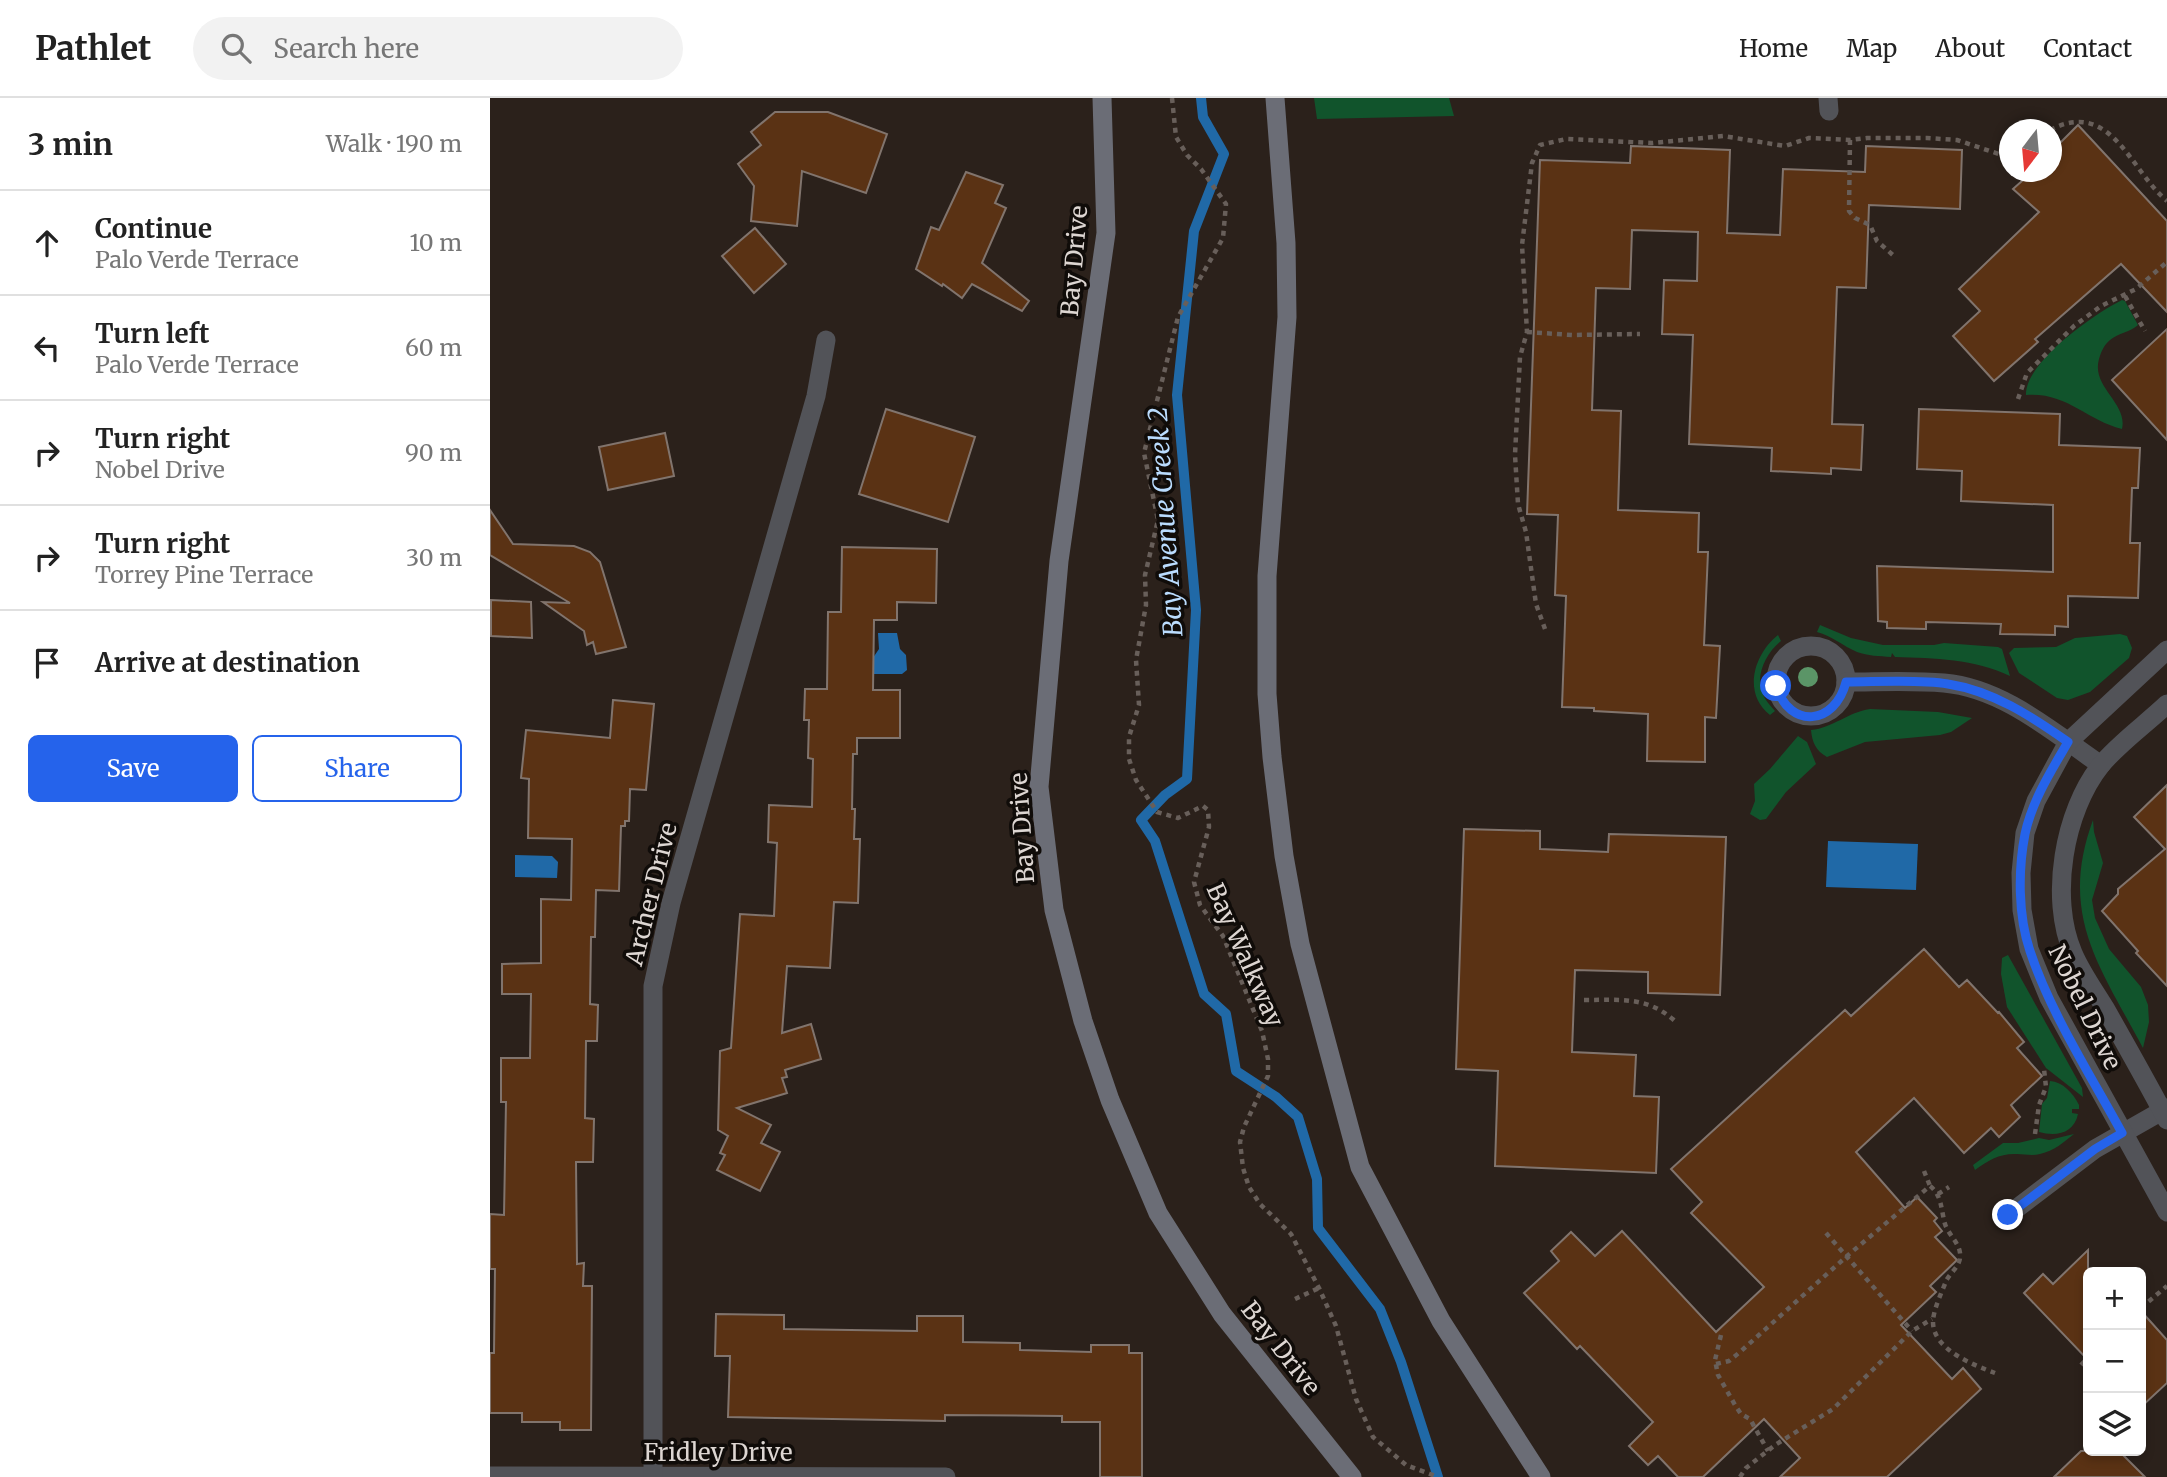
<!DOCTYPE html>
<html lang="en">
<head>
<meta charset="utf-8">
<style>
  :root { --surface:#fff; --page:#f2f2f2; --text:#222; --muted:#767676; --line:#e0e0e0; --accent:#2563eb }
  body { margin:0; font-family:Merriweather,serif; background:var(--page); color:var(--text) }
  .controls { position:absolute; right:21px; bottom:21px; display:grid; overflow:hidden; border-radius:10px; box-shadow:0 4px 10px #0003 }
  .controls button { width:63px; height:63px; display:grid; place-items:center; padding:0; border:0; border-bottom:2px solid var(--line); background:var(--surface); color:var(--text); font:35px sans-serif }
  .compass { position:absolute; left:1509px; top:21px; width:63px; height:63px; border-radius:50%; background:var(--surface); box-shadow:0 4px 10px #0003; rotate:196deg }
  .stop { position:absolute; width:21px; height:21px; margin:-16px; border:5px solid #2563eb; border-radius:50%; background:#fff }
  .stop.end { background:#2563eb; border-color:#fff; box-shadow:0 2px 7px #0008 }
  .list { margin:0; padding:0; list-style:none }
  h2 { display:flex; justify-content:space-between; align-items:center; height:91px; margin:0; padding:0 28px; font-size:30px }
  h2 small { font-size:23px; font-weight:400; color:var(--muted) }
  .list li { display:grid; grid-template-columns:46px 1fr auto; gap:21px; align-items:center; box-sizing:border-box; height:105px; padding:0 28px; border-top:2px solid var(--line) }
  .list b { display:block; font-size:26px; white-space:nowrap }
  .list p { margin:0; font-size:23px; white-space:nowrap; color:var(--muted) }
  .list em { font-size:23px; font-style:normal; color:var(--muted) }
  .actions { display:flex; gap:14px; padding:21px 28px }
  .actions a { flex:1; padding:16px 0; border:2px solid var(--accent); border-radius:10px; text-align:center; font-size:24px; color:var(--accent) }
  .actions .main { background:var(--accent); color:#fff }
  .icon { flex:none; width:38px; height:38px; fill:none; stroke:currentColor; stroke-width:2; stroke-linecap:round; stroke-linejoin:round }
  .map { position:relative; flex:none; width:1677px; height:1379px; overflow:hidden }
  header { display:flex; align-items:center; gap:42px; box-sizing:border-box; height:98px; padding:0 35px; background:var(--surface); border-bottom:2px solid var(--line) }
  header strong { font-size:33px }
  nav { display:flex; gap:38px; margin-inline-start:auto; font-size:24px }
  .search { width:490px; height:63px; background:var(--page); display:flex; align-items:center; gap:18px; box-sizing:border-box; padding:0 24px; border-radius:38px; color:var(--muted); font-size:26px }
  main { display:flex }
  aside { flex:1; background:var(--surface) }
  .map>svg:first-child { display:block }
</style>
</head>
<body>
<header>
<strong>Pathlet</strong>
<div class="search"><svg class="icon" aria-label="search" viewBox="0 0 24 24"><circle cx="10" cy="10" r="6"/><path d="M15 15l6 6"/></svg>Search here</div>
<nav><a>Home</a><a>Map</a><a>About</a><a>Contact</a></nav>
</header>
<main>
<aside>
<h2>3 min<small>Walk · 190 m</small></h2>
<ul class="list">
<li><svg class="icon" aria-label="ahead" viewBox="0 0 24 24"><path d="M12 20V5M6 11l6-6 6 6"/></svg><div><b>Continue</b><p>Palo Verde Terrace</p></div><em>10 m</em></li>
<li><svg class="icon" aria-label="left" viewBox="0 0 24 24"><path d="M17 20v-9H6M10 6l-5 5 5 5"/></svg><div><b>Turn left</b><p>Palo Verde Terrace</p></div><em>60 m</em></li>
<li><svg class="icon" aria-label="right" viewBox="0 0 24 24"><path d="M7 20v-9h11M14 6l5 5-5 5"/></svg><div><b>Turn right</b><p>Nobel Drive</p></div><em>90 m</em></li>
<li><svg class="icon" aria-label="right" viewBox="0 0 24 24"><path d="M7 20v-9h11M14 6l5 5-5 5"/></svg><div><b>Turn right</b><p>Torrey Pine Terrace</p></div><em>30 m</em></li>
<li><svg class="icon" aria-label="arrive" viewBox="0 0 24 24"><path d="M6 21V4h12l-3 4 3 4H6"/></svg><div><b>Arrive at destination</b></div></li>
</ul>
<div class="actions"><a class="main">Save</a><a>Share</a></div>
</aside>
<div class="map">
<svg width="1677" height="1379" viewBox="0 0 1677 1379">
  <rect width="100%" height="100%" fill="#2b211b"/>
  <g fill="#11542c">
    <polygon points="824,0 959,0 964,18 827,21"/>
    <path d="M1632,202L1635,203L1648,227C1641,234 1628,235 1620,242C1614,247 1611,254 1609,261C1601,289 1638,305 1632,331C1596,322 1577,294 1536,297C1535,264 1604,216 1632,202Z"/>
    <path d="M1330,527L1361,540L1393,547H1444L1454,545L1508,549L1512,551L1520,578C1484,561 1445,560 1405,559L1402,555L1401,559C1389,558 1378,558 1367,554C1353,548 1342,538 1327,534Z"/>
    <polygon points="1630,536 1637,538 1642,550 1639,560 1600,594 1578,602 1567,600 1529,575 1519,555 1524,550 1566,549 1585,540"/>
    <path d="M1288,537L1291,543C1277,554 1265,577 1272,594C1274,601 1280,607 1285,613L1280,617C1252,595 1264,556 1288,537Z"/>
    <path d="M1380,611L1448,614L1482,620L1461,634L1450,637L1375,644L1337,659C1326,653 1322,644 1321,632C1343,630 1358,614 1380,611Z"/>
    <polygon points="1308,638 1317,644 1326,666 1296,694 1276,721 1270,722 1260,716 1265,703 1264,686 1280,671"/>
    <path d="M1603,722L1604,734L1613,765L1602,802L1605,820L1619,851L1651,889L1658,907L1659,924L1653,950C1610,869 1568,817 1603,722Z"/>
    <polygon points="1518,857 1592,990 1593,999 1556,970 1517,909 1511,876 1512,860"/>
    <path d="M1560,983C1573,984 1583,995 1589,1007V1011H1582V1015L1588,1016C1584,1035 1567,1039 1549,1034L1552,1006L1557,1000Z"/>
    <path d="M1584,1036C1574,1044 1564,1053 1550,1056C1542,1058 1535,1056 1527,1056C1511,1055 1498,1062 1485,1072L1483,1067L1513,1045H1528L1549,1040L1559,1042Z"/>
  </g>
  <g fill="#2069a7">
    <polygon points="388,535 407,535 410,551 416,557 417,572 412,576 372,576 389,551"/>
    <polygon points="1338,743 1428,746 1426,792 1336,789"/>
    <polygon points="25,757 62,758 68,764 67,780 25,779"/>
  </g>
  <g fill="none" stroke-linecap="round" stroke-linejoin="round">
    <polyline stroke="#2069a7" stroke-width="10" points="711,0 713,19 734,56 704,133 687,297 706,512 697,681 675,697 651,722 665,743 714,896 736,916 746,973 786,999 808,1019 827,1081 828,1130 890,1211 911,1264 948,1379"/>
  </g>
  <g fill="#5a3214" stroke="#81746d" stroke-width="2">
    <polygon points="285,14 338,14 397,36 376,95 312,73 307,128 261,123 264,88 248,66 271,47 261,34"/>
    <polygon points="1588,27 1677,123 1677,214 1631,166 1545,241 1548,244 1504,283 1463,238 1490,213 1469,191 1549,114 1523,91 1542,74 1562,74 1562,53"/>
    <polygon points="1141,48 1240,52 1237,135 1290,137 1293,71 1375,74 1376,48 1472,52 1470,111 1379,107 1376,190 1347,189 1342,326 1373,327 1371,372 1341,370 1341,376 1281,373 1282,350 1199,346 1203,237 1172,236 1174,182 1207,183 1208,134 1142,132 1140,191 1106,190 1102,312 1131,313 1128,412 1209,415 1208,454 1218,454 1214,547 1230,548 1226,620 1215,619 1215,664 1157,663 1158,616 1104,613 1104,610 1072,609 1076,498 1065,497 1068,417 1037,416 1050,62 1140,65"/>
    <polygon points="476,74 513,87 505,105 516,110 492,165 539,203 532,213 482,186 472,200 453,186 452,188 426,171 441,129 449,132"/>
    <polygon points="265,130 296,166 264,195 232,158"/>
    <polygon points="1677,231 1677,342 1622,282"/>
    <polygon points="396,311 485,339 458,424 369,396"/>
    <polygon points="1429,311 1570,316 1569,347 1650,350 1648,390 1642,390 1640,445 1650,445 1648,500 1578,498 1578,529 1565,528 1565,537 1510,536 1511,526 1436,524 1436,531 1397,530 1397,524 1388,523 1387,468 1563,474 1563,407 1471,403 1472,373 1427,371"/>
    <polygon points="175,335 184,378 118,392 109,349"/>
    <polygon points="0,412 23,446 84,448 100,454 110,464 136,549 106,556 103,544 97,547 94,533 53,504 80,505 0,457"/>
    <polygon points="352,449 447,451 446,505 407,504 407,522 384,522 383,592 410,592 410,640 367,640 367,656 363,656 362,711 365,711 364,741 370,741 368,805 344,804 340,870 297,868 292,935 321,926 331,961 295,972 297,979 292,980 297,995 247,1010 281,1027 271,1045 290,1054 270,1093 227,1072 235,1057 230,1055 238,1038 228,1032 230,953 241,950 250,816 284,818 287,745 278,744 279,707 322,709 323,661 318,660 319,622 314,622 315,591 337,591 338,514 351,514"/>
    <polygon points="1,502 41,504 42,540 1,538"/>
    <polygon points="123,602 164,606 156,692 140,691 139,723 135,723 135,728 131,728 129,793 106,792 105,839 101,839 100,906 108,907 107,943 96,943 95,1020 104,1021 103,1064 86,1064 87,1166 94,1165 93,1188 102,1188 101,1332 70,1332 70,1324 32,1324 32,1315 0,1315 0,1255 4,1255 5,1171 0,1171 0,1116 14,1117 16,1004 11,1004 11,960 40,960 41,896 12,896 12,866 51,865 51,801 81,802 82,741 38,740 39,681 31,680 36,632 120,640"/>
    <polygon points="1677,687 1677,888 1646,855 1648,853 1612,813 1628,796 1628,791 1675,751 1644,719"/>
    <polygon points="974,731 1050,733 1050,751 1118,754 1119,736 1236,739 1230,897 1158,895 1158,874 1085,872 1082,954 1146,957 1144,998 1169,999 1166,1075 1005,1068 1008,973 966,971"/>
    <polygon points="1434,851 1469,889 1477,882 1508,915 1509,914 1534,944 1527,950 1552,978 1521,1007 1530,1019 1509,1039 1501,1030 1474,1055 1424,1000 1366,1054 1415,1110 1427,1099 1447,1120 1444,1123 1452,1133 1445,1139 1467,1162 1440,1188 1446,1194 1411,1227 1462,1281 1473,1270 1491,1291 1397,1379 1290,1379 1310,1360 1274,1321 1213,1379 1188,1379 1168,1358 1158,1367 1139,1348 1163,1324 1090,1248 1087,1251 1034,1195 1069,1163 1061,1153 1081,1134 1105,1158 1132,1133 1226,1234 1274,1189 1201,1115 1212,1104 1181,1071 1355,912 1361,918"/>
    <polygon points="1598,1152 1598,1262 1534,1195 1553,1176 1563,1186"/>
    <polygon points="1651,1213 1677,1242 1677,1285 1651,1309"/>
    <polygon points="226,1216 294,1217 294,1231 427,1233 427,1218 473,1218 473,1244 530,1245 530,1252 601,1254 601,1247 639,1247 639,1255 652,1255 652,1379 610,1379 610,1324 572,1324 572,1318 455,1317 455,1323 238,1319 240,1258 225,1258"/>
    <polygon points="1591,1353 1629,1353 1655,1379 1564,1379"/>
  </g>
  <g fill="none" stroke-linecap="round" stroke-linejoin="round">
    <g stroke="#685f5a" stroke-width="4.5" stroke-dasharray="5 5" stroke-linecap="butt">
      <polyline points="682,0 686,39 697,57 711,71 736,106 733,140 688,219 654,355 668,422 655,477 656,507 646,562 649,607 639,639 639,661 646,682 667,714 688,720 713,708 718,712 719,729 704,784 710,807 733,838 772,933 778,961 778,978 754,1029 750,1044 753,1070 759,1089 770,1106 801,1136 829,1190 846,1228 866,1301 883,1339 916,1367 948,1379"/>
      <path d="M1560,32C1621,0 1640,72 1677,103"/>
      <polyline points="1360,42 1359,113 1365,120 1380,127 1387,143 1404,158"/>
      <polyline points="1635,198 1655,233"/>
      <polyline points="1037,234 1082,237 1150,236"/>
      <polyline points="1528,301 1537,275 1584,228 1611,208 1646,191 1677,164"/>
      <polyline points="1055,531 1046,506 1036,434 1028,406 1025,357 1030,259 1037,234 1032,147 1042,65 1050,47 1076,41 1162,45 1233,38 1295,48 1319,40 1360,42 1377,40 1437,40 1467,42 1509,56 1520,53"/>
      <path d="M1094,902C1130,902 1157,898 1185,923"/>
      <polyline points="1545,1036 1549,1007 1556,989 1554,971"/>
      <polyline points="1434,1073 1440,1088"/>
      <polyline points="1448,1096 1459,1089"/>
      <polyline points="1336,1135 1422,1233"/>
      <polyline points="805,1201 829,1190"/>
      <polyline points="1651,1210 1677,1188"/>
      <polyline points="1231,1237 1225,1262 1228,1277 1245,1307 1251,1316 1260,1321 1278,1353"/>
      <path d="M1226,1266L1239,1263L1250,1254L1357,1158L1440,1088C1452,1097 1451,1112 1455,1126C1459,1138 1472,1147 1470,1160C1469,1169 1460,1175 1456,1183C1452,1194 1443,1212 1443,1224C1443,1252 1484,1267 1505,1275"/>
      <polyline points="1591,1267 1598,1260"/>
      <polyline points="1250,1379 1256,1370 1285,1347 1343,1311 1422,1233 1442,1221"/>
    </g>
    <g stroke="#525358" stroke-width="19">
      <polyline points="1338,0 1339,13"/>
      <circle cx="1321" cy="583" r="35"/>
      <path d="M1356,584C1388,584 1422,582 1454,585C1513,590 1564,635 1611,667"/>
      <polyline points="1518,1117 1605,1051 1677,1010"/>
      <polyline points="0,1378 456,1379"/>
      <polyline points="163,1379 163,888 181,805 326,298 336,242"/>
    </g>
    <g stroke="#525358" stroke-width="19">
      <polyline points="1677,552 1578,644 1546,703 1535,735 1531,775 1532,812 1539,851 1559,900 1677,1114"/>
      <path d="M1677,606C1656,626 1629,645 1611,667C1574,713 1559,800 1583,855C1591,874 1604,892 1615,910C1636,947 1657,984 1677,1022"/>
    </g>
    <g stroke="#6b6d76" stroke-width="19">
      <polyline points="612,0 616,135 569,463 549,689 564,812 593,923 620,1002 668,1115 732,1216 862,1379"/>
      <polyline points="785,0 796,145 797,219 777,478 777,596 782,659 794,758 810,846 870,1069 951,1223 1051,1379"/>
    </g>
  </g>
  <circle fill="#5b9567" cx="1318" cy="579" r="10"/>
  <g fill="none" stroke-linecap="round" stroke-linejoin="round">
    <path stroke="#2563eb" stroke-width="9" d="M1286,588C1300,632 1345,627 1356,584C1386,584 1430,581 1458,586C1503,593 1541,618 1578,644C1561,673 1542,703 1535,736C1528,772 1528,818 1540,853C1560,914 1601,978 1632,1035L1605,1051L1518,1117"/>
  </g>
  <g text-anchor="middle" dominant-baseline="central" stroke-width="7" stroke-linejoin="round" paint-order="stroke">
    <g font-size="24" fill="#ddd6d2" stroke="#100c09">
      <text transform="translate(584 163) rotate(-85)">Bay Drive</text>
      <text transform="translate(532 730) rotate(-94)">Bay Drive</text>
      <text transform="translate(161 796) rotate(-76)">Archer Drive</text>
      <text transform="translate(755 857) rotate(66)">Bay Walkway</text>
      <text transform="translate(1595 909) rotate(64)">Nobel Drive</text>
      <text transform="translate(791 1250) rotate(52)">Bay Drive</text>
      <text x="228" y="1354">Fridley Drive</text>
    </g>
    <g font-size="26" font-style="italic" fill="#badcfe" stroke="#100c09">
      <text transform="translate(675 424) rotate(-94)">Bay Avenue Creek 2</text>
    </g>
  </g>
</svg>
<div class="controls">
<button>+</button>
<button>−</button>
<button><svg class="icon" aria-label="layers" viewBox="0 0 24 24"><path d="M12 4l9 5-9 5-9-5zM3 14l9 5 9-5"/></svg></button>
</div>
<svg class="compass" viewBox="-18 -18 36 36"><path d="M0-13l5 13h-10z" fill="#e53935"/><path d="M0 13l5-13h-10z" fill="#767676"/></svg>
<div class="stop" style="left:1286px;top:588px"></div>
<div class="stop end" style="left:1518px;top:1117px"></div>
</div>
</main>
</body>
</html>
